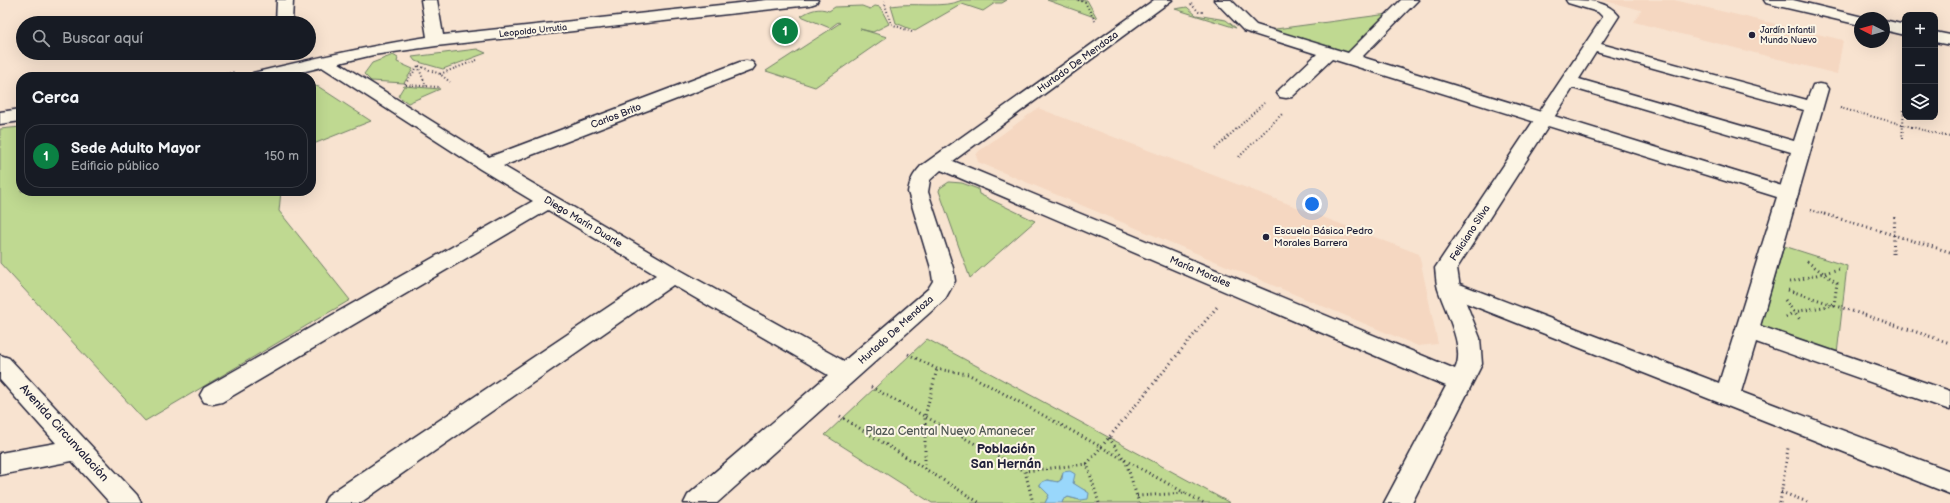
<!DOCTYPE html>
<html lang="es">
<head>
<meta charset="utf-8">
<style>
  :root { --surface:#171b24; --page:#242831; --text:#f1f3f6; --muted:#9ea1a6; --line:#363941; --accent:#0b8043 }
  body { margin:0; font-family:"Balsamiq Sans",sans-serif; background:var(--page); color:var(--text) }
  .controls { position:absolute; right:12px; top:12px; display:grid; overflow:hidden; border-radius:8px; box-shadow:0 4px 16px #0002 }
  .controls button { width:36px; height:36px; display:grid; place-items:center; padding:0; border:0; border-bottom:1px solid var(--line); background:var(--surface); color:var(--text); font:20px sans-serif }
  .compass { position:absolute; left:1854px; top:12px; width:36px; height:36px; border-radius:50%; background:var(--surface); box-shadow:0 4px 16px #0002; rotate:276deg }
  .you { position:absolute; left:1312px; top:204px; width:14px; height:14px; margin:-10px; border:3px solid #fff; border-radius:50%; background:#1a73e8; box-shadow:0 0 0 6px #1a73e833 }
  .badge { display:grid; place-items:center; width:26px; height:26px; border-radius:50%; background:var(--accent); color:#fff; font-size:13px; font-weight:700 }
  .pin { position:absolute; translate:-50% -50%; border:2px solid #fff; box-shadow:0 1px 4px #0006 }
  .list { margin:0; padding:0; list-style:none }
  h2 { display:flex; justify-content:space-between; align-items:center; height:52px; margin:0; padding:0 16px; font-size:17px }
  h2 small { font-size:13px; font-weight:400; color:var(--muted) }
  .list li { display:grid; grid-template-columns:26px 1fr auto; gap:12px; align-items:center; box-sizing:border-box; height:64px; margin:0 8px 8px; padding:0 8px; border:1px solid var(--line); border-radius:16px }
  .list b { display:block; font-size:15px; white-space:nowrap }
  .list p { margin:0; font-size:13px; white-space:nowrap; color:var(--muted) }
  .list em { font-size:13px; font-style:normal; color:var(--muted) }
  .icon { flex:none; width:22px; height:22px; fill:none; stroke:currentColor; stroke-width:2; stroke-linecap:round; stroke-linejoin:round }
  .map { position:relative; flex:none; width:1950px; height:503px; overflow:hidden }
  .search { position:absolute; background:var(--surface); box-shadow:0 4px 16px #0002; left:16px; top:16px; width:300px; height:44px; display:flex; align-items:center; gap:10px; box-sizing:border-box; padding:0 14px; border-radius:22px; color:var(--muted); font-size:15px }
  .panel { position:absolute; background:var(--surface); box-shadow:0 4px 16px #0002; left:16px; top:72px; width:300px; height:124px; border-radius:16px }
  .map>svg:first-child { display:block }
</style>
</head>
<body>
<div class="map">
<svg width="1950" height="503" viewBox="0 0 1950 503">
  <rect width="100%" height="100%" fill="#f8e3d0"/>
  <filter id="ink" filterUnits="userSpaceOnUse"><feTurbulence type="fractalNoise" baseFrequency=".025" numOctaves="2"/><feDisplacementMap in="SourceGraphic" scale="8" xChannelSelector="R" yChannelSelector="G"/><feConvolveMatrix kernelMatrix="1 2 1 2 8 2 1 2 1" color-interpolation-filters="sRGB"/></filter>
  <g filter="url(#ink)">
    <g fill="#f5d7c1">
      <polygon points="1601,0 1674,0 1843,40 1837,74 1634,22 1641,10"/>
      <polygon points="1038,108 1419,254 1438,344 1418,346 978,162 976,155 979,151"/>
    </g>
    <g fill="#bfd991" stroke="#707e66">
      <path d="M962,0H1007L1002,3H995L983,11L962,4L915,31L896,23L891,6C913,2 944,9 962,0Z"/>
      <polygon points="1047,0 1087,0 1097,18"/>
      <path d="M862,6L870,9L875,6L880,7L889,24L873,32L860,29L887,37L815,87L766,71L840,23L838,22L830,28L801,16C810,10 819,7 829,11L835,7Z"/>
      <polygon points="1187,7 1196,15 1226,20 1236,28 1175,9"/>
      <polygon points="1388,14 1346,54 1268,30"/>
      <polygon points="477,49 486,53 443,69 415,61 412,57"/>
      <polygon points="393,55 398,58 397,62 413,69 404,83 371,81 364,74 372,63"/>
      <polygon points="311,85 319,87 371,121 311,145"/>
      <polygon points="404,86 440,89 408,103 398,96"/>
      <polygon points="21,127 21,191 281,191 279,211 350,300 145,421 0,263 0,129"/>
      <polygon points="949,182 962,183 978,189 979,194 1035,221 970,278 939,191 940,188"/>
      <polygon points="1784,246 1847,266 1837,354 1760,328"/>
      <polygon points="927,339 1230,503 1062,503 1063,500 1068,497 1080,500 1087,491 1079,488 1063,473 1060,481 1056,482 1047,480 1040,484 1040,486 1049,495 1045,503 932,503 825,435"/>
    </g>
    <polygon fill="#99d7fb" stroke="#698fae" points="1070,471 1075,474 1073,483 1089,493 1088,499 1080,500 1068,497 1063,500 1062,503 1045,503 1049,495 1040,486 1042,482 1047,480 1058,482 1062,479 1063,472"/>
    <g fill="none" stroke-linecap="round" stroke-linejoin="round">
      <g stroke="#22223b" stroke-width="3">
        <polygon id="pedestrian" points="1214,0 1231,0 1256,25 1348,53 1401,0 1418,0 1362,57 1795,190 1798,194 1760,326 1950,391 1950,410 1756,342 1741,392 1950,471 1950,494 1441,293 1438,288 1441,283 1449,280 1457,283 1719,383 1777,197 1332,59 1292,97 1286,98 1280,97 1277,93 1280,89 1317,54 1244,31"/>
      </g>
      <g stroke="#22223b" stroke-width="3">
        <g id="minor">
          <polygon points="277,0 293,0 292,23 276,23"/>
          <path d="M421,0H437L443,35L767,0H818L816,3L810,5L436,46L373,55L339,63L489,157L740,62L746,61L752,62L755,66L752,70L503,166L680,270L844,361L928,289L933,281L931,268L908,192C910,180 913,175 921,166L1154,0H1172L953,161L1455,369C1466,348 1445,311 1438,289C1436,283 1436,275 1435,268L1603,17L1598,12L1568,3L1566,0C1585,0 1607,0 1619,16L1601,44L1807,100L1813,85L1819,84L1825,85L1828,89L1798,194L1795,198L1788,200L1781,198L1778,194L1791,152L1573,88L1457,268L1460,288L1480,338L1482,364L1412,503H1384L1446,386L941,170L930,180L928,192L953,268L955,281L945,299L717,503H684L688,495L828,375L673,285L360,503H324L328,495L656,275L548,210L222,402L213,404L204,402L200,395L204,388L533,201L480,169L322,67L281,77H250L253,73C311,59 368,46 427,37ZM1596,52L1804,110L1794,141L1579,79Z"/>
          <polygon points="1764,0 1793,0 1867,18 1860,18 1860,25 1766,3"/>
          <polygon points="1884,20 1905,25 1905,35 1884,30"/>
          <polygon points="1935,32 1950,35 1950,45 1935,42"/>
          <polygon points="21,109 21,121 0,124 0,112"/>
          <polygon points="0,355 9,358 137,495 141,503 110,503 72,461 0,475 0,453 56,443 0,380"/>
        </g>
      </g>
      <g stroke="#22223b" stroke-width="2" stroke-dasharray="1 2.5" stroke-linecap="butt">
        <polyline points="1078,0 1085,2 1095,21"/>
        <polyline points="884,1 891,24 912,32"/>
        <polyline points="1191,4 1199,12 1203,12"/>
        <polyline points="418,66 426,86"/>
        <polyline points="419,66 440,74 450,82"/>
        <polyline points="440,74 477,60"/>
        <polyline points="212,77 235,72"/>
        <polyline points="405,84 418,66"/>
        <polyline points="406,85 440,87"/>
        <polyline points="1840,108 1950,137"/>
        <polyline points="1902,139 1904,109"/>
        <polyline points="1215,149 1264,103"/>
        <polyline points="1239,157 1282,114"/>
        <polyline points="1811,210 1827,215"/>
      </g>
      <g stroke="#22223b" stroke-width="3" stroke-dasharray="1 3.5" stroke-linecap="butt">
        <polyline points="1824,214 1950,252"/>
        <polyline points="1893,254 1895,215"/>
        <polyline points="1790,282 1839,269"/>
        <polyline points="1788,290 1950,343"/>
        <polyline points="1785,300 1801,321"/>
        <polyline points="1786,317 1794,312 1834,305 1837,283 1805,260"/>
        <polyline points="908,354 937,369 968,374 1185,493"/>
        <polyline points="871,387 1025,471"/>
        <polyline points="840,416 980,503"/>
        <polyline points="1109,438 1126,462 1139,503"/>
        <polyline points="1087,464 1217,307"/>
        <polyline points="925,469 925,416 937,369"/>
        <polyline points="1781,492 1810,503"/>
        <polyline points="1137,496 1185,493 1204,503"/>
        <polyline points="1033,503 1025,471 1087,464 1099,503"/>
        <polyline points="1780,503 1788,448"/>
      </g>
      <use href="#pedestrian" fill="#fcf5e5" fill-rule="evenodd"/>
      <use href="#minor" fill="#fcf5e5" fill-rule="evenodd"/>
    </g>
  </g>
  <g fill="#22223b" stroke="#fcf5e5" stroke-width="1.5">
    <circle cx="1752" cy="35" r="4"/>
    <circle cx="1266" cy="237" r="4"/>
  </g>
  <g text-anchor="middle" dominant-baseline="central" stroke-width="4" stroke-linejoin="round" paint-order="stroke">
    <g font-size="9" fill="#22223b" stroke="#fcf5e5" text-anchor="start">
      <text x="1760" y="30">Jardín Infantil<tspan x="1760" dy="10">Mundo Nuevo</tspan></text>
    </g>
    <g font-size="9" fill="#22223b" stroke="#fcf5e5">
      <text transform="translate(533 31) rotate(-6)">Leopoldo Urrutia</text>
    </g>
    <g font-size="10" fill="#22223b" stroke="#fcf5e5">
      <text transform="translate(1078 62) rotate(-36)">Hurtado De Mendoza</text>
      <text transform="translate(616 116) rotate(-21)">Carlos Brito</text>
      <text transform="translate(583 222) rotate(31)">Diego Marín Duarte</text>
      <text transform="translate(1470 233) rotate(-57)">Feliciano Silva</text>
      <text transform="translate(1200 272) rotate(23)">María Morales</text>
      <text transform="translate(896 330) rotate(-42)">Hurtado De Mendoza</text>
    </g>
    <g font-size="10" fill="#22223b" stroke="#fcf5e5" text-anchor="start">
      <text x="1274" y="231">Escuela Básica Pedro<tspan x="1274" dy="12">Morales Barrera</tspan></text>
    </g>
    <g font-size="12" fill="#515955" stroke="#fcf5e5">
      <text x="950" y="431">Plaza Central Nuevo Amanecer</text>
    </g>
    <g font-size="12" fill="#22223b" stroke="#fcf5e5">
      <text transform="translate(64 433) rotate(48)">Avenida Circunvalación</text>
    </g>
    <g font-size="13" font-weight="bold" fill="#22223b" stroke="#fcf5e5">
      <text x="1006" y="449">Población<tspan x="1006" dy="15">San Hernán</tspan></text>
    </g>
  </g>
</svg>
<div class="controls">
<button>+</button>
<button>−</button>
<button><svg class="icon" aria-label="layers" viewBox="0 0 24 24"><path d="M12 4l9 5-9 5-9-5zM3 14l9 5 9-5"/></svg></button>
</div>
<svg class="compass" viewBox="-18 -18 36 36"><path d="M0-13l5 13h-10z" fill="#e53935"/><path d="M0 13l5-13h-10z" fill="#9ea1a6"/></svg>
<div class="you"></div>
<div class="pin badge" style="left:785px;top:31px">1</div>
<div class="search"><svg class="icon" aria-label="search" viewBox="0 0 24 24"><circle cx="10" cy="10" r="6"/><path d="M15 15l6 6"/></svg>Buscar aquí</div>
<section class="panel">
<h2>Cerca<small></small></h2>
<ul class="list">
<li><span class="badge">1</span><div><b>Sede Adulto Mayor</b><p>Edificio público</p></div><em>150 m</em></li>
</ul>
</section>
</div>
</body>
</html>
